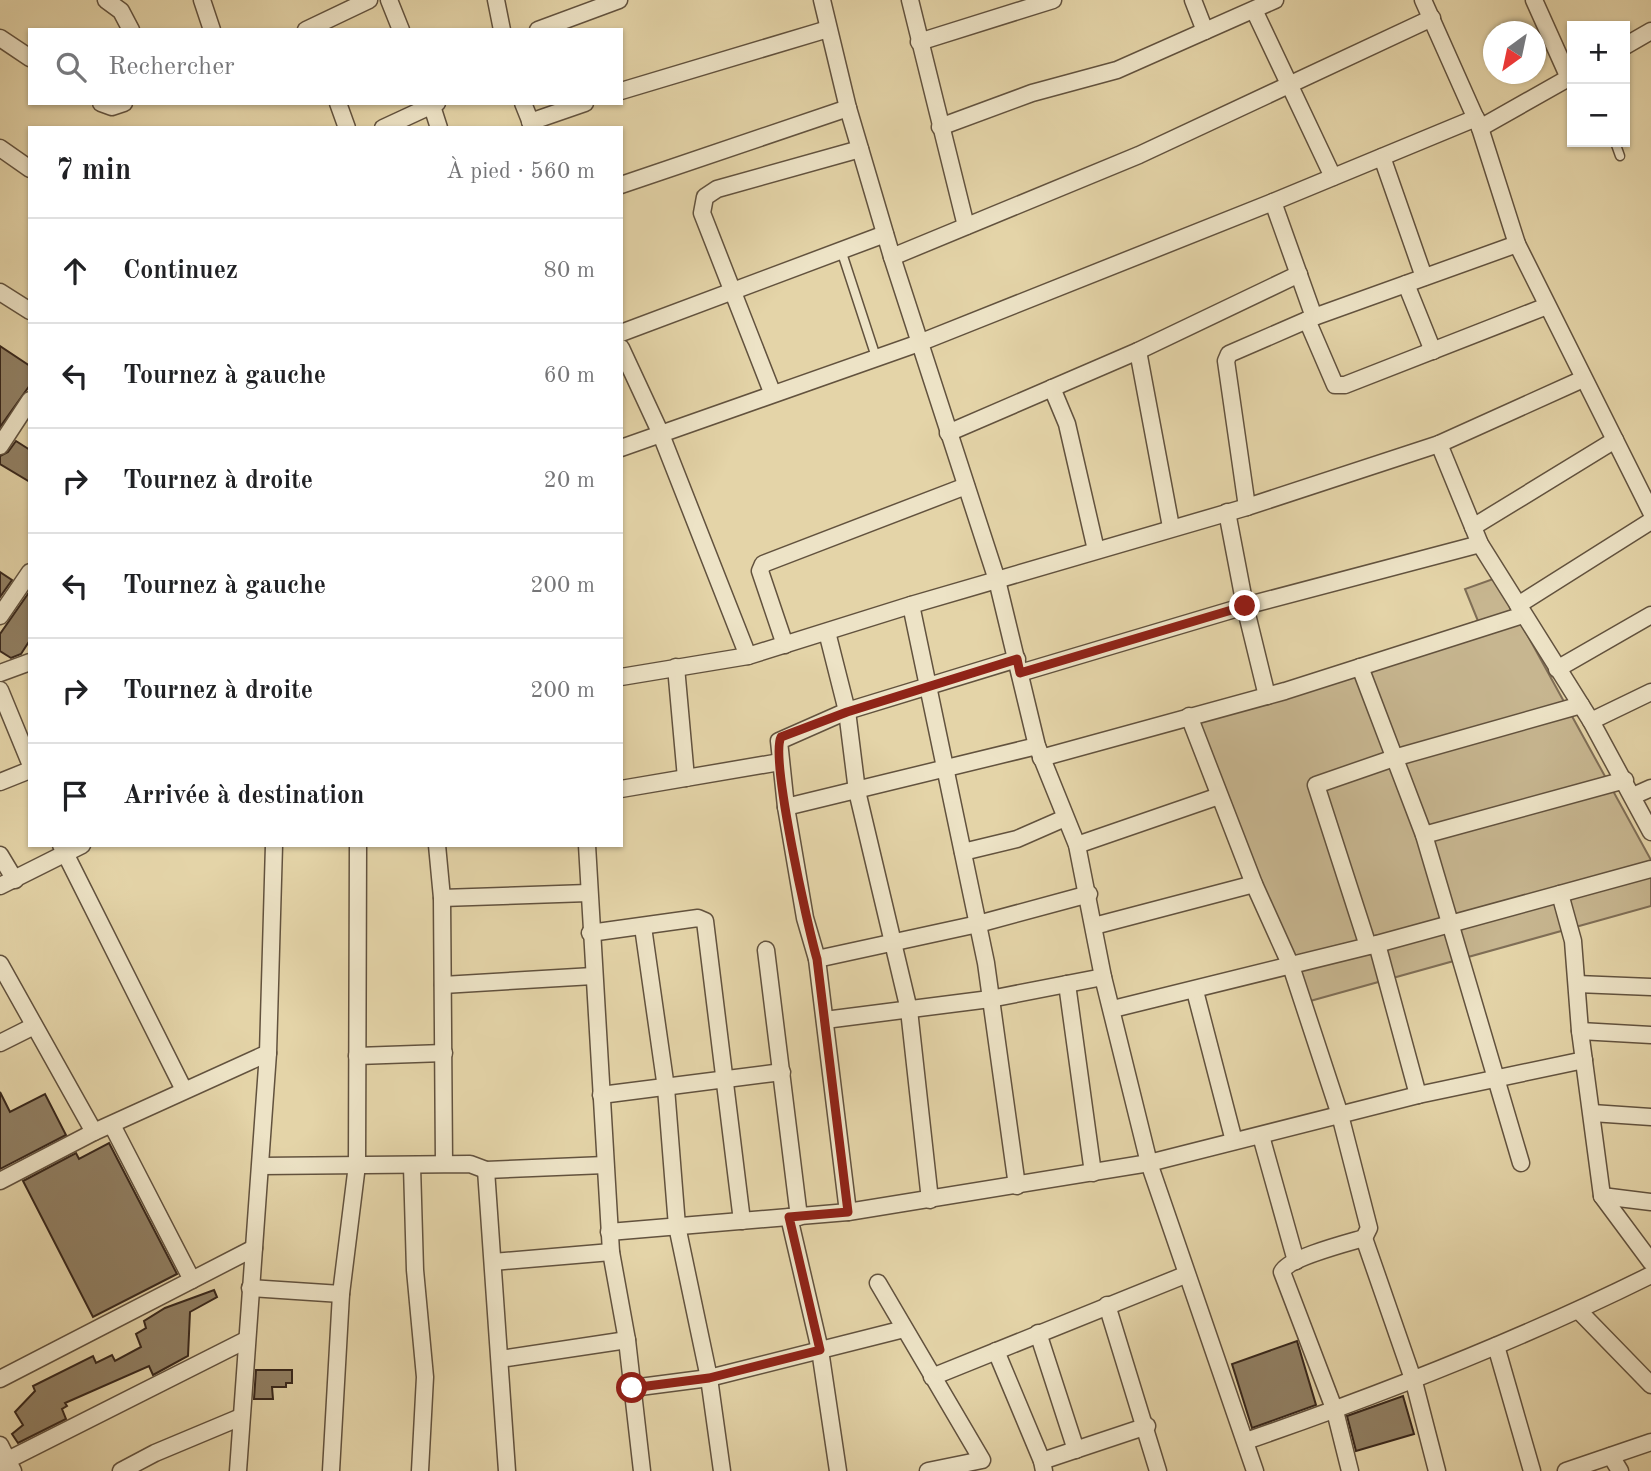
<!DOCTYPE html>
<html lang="fr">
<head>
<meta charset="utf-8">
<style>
  :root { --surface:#fff; --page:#f2f2f2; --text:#202124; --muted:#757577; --line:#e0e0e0 }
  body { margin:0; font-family:"Old Standard TT",serif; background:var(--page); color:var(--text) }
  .controls { position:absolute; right:21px; top:21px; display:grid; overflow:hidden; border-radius:0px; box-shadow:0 2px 5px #0004 }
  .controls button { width:63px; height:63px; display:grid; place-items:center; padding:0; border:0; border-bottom:2px solid var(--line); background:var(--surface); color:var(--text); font:35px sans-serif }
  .compass { position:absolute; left:1483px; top:21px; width:63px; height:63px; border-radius:50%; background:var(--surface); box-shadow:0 2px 5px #0004; rotate:213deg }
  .stop { position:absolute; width:21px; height:21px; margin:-16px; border:5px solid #8f2418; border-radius:50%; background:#fff }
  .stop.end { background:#8f2418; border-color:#fff; box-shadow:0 2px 7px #0008 }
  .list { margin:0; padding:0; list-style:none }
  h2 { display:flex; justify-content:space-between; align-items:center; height:91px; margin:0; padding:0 28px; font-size:30px }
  h2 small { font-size:23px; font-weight:400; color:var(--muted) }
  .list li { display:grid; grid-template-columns:46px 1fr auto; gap:21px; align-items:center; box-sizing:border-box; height:105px; padding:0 28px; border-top:2px solid var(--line) }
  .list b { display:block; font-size:26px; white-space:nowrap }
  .list em { font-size:23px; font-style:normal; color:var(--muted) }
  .icon { flex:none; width:38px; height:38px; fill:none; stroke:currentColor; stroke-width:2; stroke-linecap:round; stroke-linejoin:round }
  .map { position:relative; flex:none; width:1651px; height:1471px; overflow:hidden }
  .search { position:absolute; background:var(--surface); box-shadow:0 2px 5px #0004; left:28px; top:28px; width:595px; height:77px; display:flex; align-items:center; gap:18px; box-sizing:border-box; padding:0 24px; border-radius:0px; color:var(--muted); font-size:26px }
  .panel { position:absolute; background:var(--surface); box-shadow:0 2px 5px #0004; left:28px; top:126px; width:595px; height:721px; border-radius:0px }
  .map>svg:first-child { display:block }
</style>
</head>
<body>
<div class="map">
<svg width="1651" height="1471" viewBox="0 0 1651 1471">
  <rect width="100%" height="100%" fill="#e4d4a8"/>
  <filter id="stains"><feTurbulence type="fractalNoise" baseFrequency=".00286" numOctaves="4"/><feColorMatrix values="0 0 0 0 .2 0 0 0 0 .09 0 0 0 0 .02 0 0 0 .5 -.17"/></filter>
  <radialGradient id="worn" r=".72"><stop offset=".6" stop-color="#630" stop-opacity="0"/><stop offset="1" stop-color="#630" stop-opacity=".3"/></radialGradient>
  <polygon fill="#c7b690" stroke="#7f6e56" stroke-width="2" points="1496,578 1651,860 1651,906 1303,1003 1190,718 1478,621 1465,589"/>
  <g fill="#918064" stroke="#37261b" stroke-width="2">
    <polygon points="0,346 30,366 30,385 0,427"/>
    <polygon points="16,441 30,450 30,482 0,464 0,456 8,452"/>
    <polygon points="0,572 12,580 0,597"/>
    <polygon points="30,591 30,640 21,654 11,658 0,651 0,634"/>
    <polygon points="0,1092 10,1112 45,1094 66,1135 0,1169"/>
    <polygon points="109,1143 177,1274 93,1317 23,1181 76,1153 79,1159"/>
    <polygon points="214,1290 217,1297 190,1312 188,1356 153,1375 149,1366 65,1403 67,1406 62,1409 66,1419 18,1443 12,1434 23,1425 15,1412 35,1391 33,1386 93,1356 96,1363 112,1355 115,1361 141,1347 136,1334 146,1328 144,1321 165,1308"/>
    <polygon points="1297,1341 1316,1405 1252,1428 1232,1364"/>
    <polygon points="256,1370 292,1370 292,1383 286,1383 286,1387 272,1387 273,1399 254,1399"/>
    <polygon points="1403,1396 1414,1434 1356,1451 1347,1416"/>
  </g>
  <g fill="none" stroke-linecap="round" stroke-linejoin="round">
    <g stroke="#62523e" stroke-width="11">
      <g id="service">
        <polyline points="1615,142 1620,156"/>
        <polyline points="841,250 876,357"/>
      </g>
    </g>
    <g stroke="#62523e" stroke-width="19">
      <g id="minor">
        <polyline points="106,0 121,11 131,30"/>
        <polyline points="202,0 212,30"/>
        <polyline points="389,0 401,30"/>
        <polyline points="496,0 502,30"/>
        <polyline points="822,0 848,108 892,257 997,580 1037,746 1077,845 1103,977 1149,1163 1255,1471"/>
        <polyline points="910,0 966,226"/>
        <polyline points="1193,0 1205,31"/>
        <polyline points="1423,0 1480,128 1517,244 1651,512"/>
        <polyline points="1534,0 1569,78"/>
        <polyline points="1254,10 1333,177"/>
        <polyline points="306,30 369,0"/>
        <polyline points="538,30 619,0"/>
        <polyline points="0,38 30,58"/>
        <polyline points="919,42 1053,0"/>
        <polyline points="1625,46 1651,31"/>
        <polyline points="621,91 828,29"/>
        <polyline points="101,103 112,107 124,103"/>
        <polyline points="338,103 347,128"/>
        <polyline points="431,103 439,128"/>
        <polyline points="523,103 533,128"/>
        <polyline points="530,122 585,103"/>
        <polyline points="940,127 1032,93 1117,70 1275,0"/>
        <polyline points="383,128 437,103"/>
        <polyline points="1480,128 1572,76"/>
        <polyline points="0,148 30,169"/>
        <polyline points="1382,157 1424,277"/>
        <polyline points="621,185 848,108"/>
        <polyline points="1273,202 1314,317"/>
        <polyline points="892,257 1139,155 1432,18"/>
        <polyline points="1406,284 1433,351"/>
        <polyline points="0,292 30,311"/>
        <polyline points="1307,320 1335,385 1345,385 1547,306"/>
        <polyline points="621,333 885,234"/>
        <polyline points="621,348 660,432 748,656"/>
        <polyline points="1138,351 1171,527"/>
        <polyline points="1052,388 1067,424 1096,550"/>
        <polyline points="772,392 702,213 705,197 717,189 860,149"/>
        <polyline points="948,433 1138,351 1299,274"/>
        <polyline points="1439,444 1480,544 1591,721 1651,832"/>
        <polyline points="0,446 30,400"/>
        <polyline points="621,448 919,343 1273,202 1476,118"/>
        <polyline points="1247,507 1226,361 1229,354 1314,317 1517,244"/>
        <polyline points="1227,512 1245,606 1267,696"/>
        <polyline points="1473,527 1615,440"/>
        <polyline points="911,605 986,963 1017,1186"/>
        <polyline points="1518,605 1651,521"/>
        <polyline points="0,616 30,572"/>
        <polyline points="827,632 847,711 857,791 909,1010 930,1200"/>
        <polyline points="785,645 760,571 763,564 966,486"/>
        <polyline points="676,667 686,778"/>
        <polyline points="1360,667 1424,835 1521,1163"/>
        <polyline points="1557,669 1651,615"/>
        <polyline points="0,673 30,662"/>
        <polyline points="1020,673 1245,606 1480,544"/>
        <polyline points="621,677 748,656 911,605 1247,507 1439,444 1583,379"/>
        <polyline points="0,690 30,763"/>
        <path d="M1189,716L1254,884L1291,966L1340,1115L1369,1228L1364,1238C1347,1243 1288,1258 1282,1272L1335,1411L1350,1471"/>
        <polyline points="1591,721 1651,692"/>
        <polyline points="1041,758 1285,691 1523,615"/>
        <polyline points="0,782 30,770"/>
        <polyline points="621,789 780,762"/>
        <polyline points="1633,796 1651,788"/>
        <polyline points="786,807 1037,746"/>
        <polyline points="1424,835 1625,780"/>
        <polyline points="61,845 184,1090"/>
        <polyline points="437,845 442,898 444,1163"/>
        <polyline points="587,845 611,1252 627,1340 642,1471"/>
        <polyline points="1077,845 1219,796"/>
        <polyline points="963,852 1017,839 1065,818"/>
        <polyline points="0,855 15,880"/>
        <polyline points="0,886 82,845"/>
        <polyline points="1560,894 1573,941 1580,1031 1602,1196 1651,1262"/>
        <polyline points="442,898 588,893"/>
        <polyline points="1094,926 1254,884"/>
        <polyline points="643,927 666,1088 677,1226 709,1378 722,1471"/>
        <polyline points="590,933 698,918 705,921 742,1221"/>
        <polyline points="1377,944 1418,1095"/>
        <polyline points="1368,946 1316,785 1394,758 1581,705"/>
        <polyline points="766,950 799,1217"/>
        <polyline points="817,959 978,924 1089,894"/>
        <polyline points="0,964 94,1132"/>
        <polyline points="1067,984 1093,1173"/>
        <polyline points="1577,984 1651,987"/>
        <polyline points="443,985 593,976"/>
        <polyline points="1195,991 1234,1141"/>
        <polyline points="1113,1009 1377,944 1651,869"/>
        <polyline points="825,1020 990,999 1103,977"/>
        <polyline points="1580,1031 1651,1035"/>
        <polyline points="0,1043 34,1026"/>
        <polyline points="357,1056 444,1053"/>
        <polyline points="601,1095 782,1072"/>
        <polyline points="1592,1113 1651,1117"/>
        <polyline points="112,1125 192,1280"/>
        <polyline points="1261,1136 1296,1261"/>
        <polyline points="261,1166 470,1164 486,1170 605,1165"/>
        <polyline points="412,1166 415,1270 425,1377 420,1471"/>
        <polyline points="486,1170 507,1471"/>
        <polyline points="0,1181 94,1132 268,1053"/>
        <polyline points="1602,1196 1651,1202"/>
        <polyline points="848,1212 817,959 805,918 786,807 779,741 847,711 1017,659"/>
        <polyline points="789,1217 820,1350 838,1471"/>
        <polyline points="609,1232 848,1212 1149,1163 1418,1095 1584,1060"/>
        <polyline points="1364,1238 1414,1382 1437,1471"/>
        <polyline points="493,1262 611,1252"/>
        <polyline points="878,1283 982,1460 928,1471"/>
        <polyline points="250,1288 341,1294"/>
        <polyline points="1107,1305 1158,1471"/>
        <polyline points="1579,1311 1651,1385"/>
        <polyline points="1038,1333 1076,1450"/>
        <polyline points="1496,1346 1532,1471"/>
        <polyline points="996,1351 1042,1461"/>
        <polyline points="500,1359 627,1340"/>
        <polyline points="932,1377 1185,1275"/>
        <polyline points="0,1379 254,1248"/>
        <polyline points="632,1388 709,1378 904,1329"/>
        <path d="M1246,1441C1385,1393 1520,1340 1651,1275"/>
        <polyline points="0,1445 13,1471"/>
        <polyline points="1611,1456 1620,1471"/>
        <polyline points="0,1464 246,1340"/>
        <polyline points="121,1471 155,1453 241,1417"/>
        <polyline points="238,1471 268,1053 274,845"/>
        <polyline points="331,1471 341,1294 357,1165 358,845"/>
        <polyline points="1044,1471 1042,1461 1147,1426"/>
        <polyline points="1566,1471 1651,1442"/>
      </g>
    </g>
    <use href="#service" stroke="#ede3c6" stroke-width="8"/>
    <use href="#minor" stroke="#ede3c6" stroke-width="16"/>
  </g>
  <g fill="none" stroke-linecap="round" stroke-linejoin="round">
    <path stroke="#8f2418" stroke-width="9" d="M632,1388L709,1378L820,1350L789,1217L848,1212L817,959C808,928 770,758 781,737L847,712L1017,659L1020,673L1245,606"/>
  </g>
  <rect width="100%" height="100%" filter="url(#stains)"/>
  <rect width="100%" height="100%" fill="url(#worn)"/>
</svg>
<div class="controls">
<button>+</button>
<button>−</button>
</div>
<svg class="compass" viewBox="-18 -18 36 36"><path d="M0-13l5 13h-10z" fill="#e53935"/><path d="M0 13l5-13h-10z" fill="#757577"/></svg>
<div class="stop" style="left:632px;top:1388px"></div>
<div class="stop end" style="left:1245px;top:606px"></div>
<div class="search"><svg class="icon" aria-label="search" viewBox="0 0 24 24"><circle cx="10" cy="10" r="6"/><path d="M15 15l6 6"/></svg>Rechercher</div>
<section class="panel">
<h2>7 min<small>À pied · 560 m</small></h2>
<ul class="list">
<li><svg class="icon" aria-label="ahead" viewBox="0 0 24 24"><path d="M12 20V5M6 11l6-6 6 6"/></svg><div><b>Continuez</b></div><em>80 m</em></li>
<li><svg class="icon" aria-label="left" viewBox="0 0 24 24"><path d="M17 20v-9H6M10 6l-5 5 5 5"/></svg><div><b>Tournez à gauche</b></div><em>60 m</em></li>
<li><svg class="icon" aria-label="right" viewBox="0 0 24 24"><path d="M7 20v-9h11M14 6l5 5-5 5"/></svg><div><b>Tournez à droite</b></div><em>20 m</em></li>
<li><svg class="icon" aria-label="left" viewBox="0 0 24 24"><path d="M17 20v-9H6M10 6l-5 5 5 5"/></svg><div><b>Tournez à gauche</b></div><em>200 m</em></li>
<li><svg class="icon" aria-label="right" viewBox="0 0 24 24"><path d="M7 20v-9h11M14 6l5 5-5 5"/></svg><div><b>Tournez à droite</b></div><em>200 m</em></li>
<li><svg class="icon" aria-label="arrive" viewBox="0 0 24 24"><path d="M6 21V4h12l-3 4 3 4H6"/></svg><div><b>Arrivée à destination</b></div></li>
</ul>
</section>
</div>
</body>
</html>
